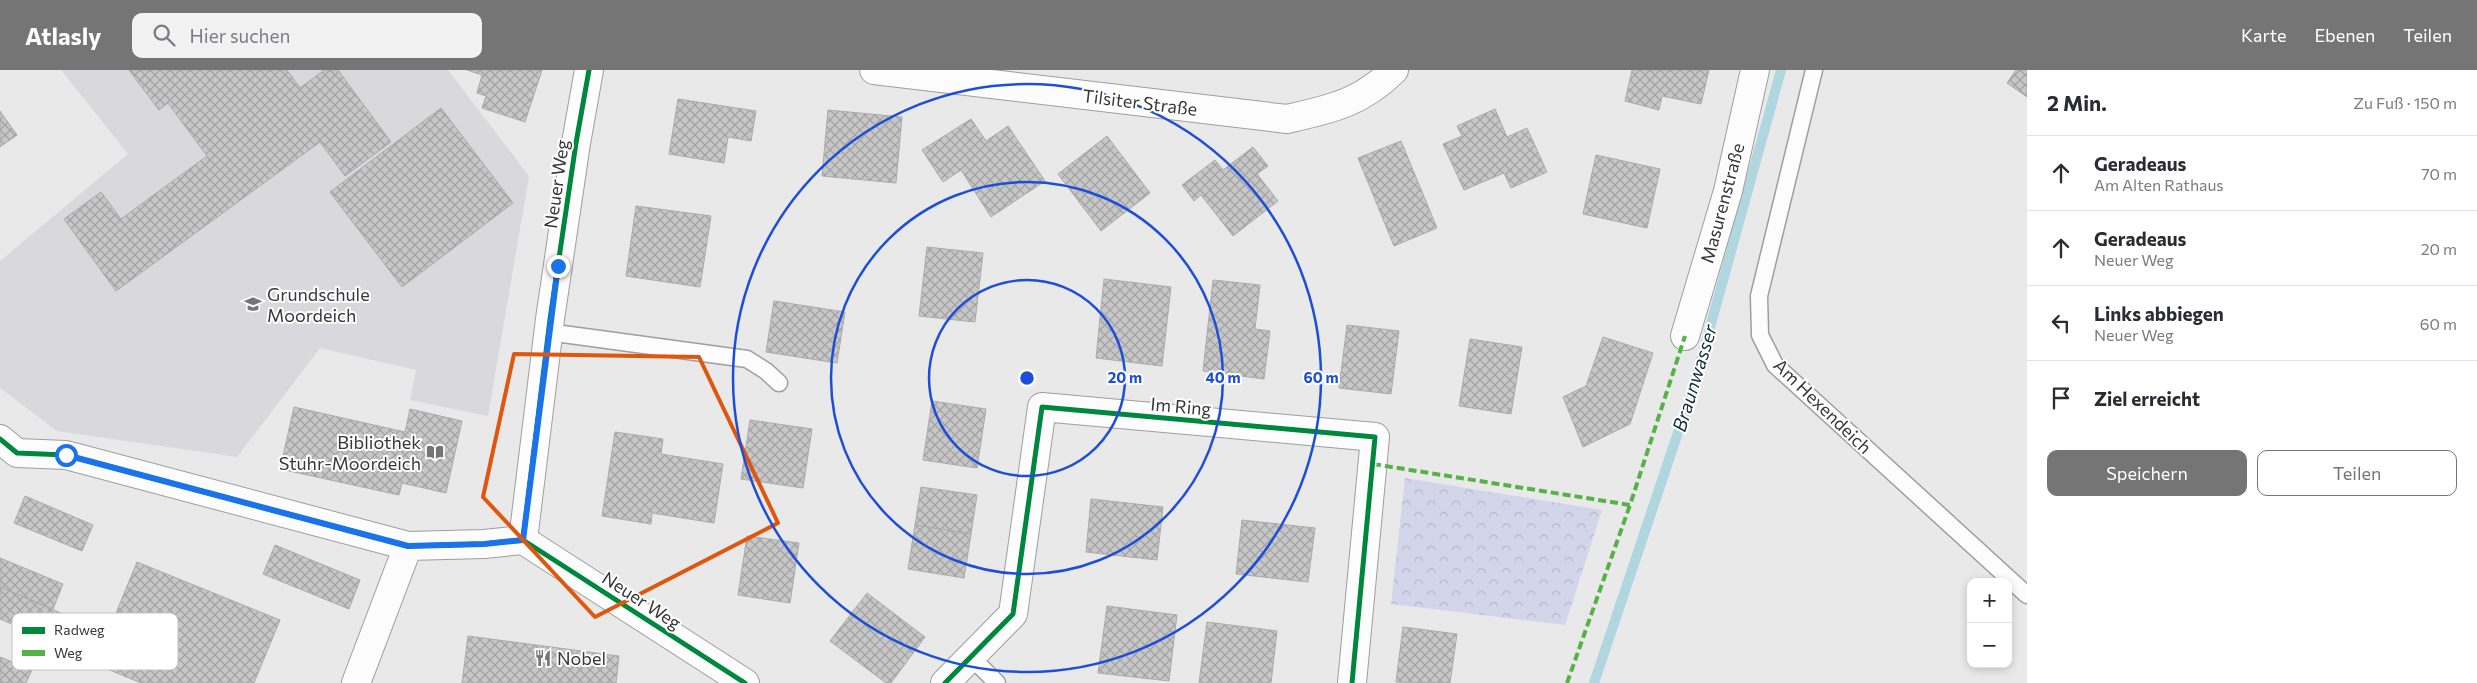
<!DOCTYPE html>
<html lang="de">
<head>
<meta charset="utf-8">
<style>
  :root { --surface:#fff; --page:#f2f2f3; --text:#2b2b33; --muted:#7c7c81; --line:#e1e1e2; --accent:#757576 }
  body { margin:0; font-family:Commissioner,sans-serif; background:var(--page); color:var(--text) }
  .controls { position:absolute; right:15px; bottom:15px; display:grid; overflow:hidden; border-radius:10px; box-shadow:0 2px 8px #0003 }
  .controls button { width:45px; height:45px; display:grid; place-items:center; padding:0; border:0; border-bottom:1px solid var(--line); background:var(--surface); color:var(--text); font:25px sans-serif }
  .stop { position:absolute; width:15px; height:15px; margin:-11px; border:4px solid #1a73e8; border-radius:50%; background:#fff }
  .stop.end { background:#1a73e8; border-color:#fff; box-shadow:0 1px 5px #0008 }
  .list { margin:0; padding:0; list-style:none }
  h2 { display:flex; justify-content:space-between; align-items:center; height:65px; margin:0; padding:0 20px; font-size:21px }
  h2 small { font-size:16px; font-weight:400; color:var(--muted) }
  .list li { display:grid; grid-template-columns:32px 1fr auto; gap:15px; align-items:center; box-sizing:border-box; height:75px; padding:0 20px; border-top:1px solid var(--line) }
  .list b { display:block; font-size:19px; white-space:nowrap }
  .list p { margin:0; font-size:16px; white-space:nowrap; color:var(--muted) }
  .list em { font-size:16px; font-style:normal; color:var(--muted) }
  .actions { display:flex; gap:10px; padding:15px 20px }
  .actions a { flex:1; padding:11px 0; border:1px solid var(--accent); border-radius:10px; text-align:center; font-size:18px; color:var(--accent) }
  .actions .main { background:var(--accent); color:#fff }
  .icon { flex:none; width:28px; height:28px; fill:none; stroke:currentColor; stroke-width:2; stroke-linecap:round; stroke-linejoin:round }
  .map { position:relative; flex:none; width:2027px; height:613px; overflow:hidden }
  header { display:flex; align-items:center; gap:30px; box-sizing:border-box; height:70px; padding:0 25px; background:var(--accent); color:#fff }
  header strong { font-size:24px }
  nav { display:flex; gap:28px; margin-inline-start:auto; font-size:18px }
  .search { width:350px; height:45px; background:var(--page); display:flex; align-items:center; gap:12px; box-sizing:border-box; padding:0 18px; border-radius:10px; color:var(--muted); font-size:19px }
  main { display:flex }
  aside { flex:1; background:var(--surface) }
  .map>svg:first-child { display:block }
</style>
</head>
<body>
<header>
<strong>Atlasly</strong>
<div class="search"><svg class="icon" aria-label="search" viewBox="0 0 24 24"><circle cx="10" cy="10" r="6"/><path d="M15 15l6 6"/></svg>Hier suchen</div>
<nav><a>Karte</a><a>Ebenen</a><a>Teilen</a></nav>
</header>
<main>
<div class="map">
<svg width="2027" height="613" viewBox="0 0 2027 613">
  <defs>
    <pattern id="park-crowns" width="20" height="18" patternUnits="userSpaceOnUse" patternTransform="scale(1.25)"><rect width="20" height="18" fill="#d3d5eb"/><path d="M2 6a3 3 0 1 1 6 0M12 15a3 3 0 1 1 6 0" fill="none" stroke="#b6b7ca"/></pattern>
    <pattern id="building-cross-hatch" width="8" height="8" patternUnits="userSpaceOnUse" patternTransform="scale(1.25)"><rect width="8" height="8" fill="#c7c7c8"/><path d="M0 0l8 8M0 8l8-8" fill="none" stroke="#a2a2a3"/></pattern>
  </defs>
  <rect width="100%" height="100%" fill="#e9e9ea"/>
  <polygon fill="#d9d9dd" points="61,0 448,0 529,106 488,346 410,330 416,300 320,278 237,387 57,361 0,318 0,191 128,84"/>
  <polygon fill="url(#park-crowns)" points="1405,408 1602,440 1565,555 1391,534"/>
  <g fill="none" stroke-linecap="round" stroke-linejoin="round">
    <polyline stroke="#b0d6e0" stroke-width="10" points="1594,613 1695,312 1781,0"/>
  </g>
  <g fill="url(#building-cross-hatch)" stroke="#ababac">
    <polygon points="129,0 287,0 300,18 324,0 338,0 391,72 345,106 320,72 116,221 64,149 101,122 121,149 207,86 168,33 159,40"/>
    <polygon points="467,0 542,0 525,52 482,38 486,26 477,23 482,5"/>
    <polygon points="1632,0 1709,0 1701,34 1662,26 1659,40 1625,31"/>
    <polygon points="2016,0 2027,0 2027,27 2007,13"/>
    <polygon points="678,29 756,41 751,71 728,67 724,93 669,84"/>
    <polygon points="441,38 513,133 402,217 330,122"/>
    <polygon points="1495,39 1507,67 1527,58 1547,102 1511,118 1504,103 1464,120 1443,74 1462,66 1457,56"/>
    <polygon points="828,40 902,47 896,113 822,106"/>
    <polygon points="0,41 17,65 0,77"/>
    <polygon points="971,49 986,71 1008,56 1045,111 991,147 961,100 943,112 922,80"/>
    <polygon points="1107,66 1150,123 1101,161 1058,104"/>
    <polygon points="1401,71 1437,158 1394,176 1358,88"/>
    <polygon points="1253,77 1268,96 1257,104 1278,131 1233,166 1201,125 1194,131 1182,115 1215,90 1223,100"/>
    <polygon points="1596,85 1660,99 1647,158 1583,144"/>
    <polygon points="636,136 711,146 700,217 626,206"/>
    <polygon points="927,177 983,183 975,252 919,246"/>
    <polygon points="1104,209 1171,217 1162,296 1096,288"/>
    <polygon points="1213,210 1260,215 1255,259 1270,261 1264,309 1203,301"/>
    <polygon points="774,231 845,242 837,293 766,282"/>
    <polygon points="1347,255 1399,261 1391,324 1339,318"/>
    <polygon points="1603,267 1653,283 1630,354 1583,377 1563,327 1586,316"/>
    <polygon points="1470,269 1522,277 1511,344 1459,336"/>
    <polygon points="932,331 986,339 977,398 923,390"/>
    <polygon points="294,337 405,362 410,339 462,351 446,423 402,413 399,425 280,399"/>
    <polygon points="750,350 812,359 803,418 741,409"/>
    <polygon points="615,362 663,369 661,384 723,394 714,453 652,443 651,454 602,446"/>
    <polygon points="921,417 977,425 971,464 915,455"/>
    <polygon points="25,426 93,455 82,481 14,453"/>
    <polygon points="1091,429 1163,437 1157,490 1086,482"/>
    <polygon points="1242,450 1315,458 1308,512 1236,504"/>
    <polygon points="915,455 971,464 964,508 908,499"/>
    <polygon points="747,466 799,473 790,533 738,525"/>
    <polygon points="275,475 360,510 349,539 263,504"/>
    <polygon points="0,488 63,514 53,539 0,517"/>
    <polygon points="137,492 280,550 254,613 141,613 95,594"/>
    <polygon points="0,517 61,543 49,570 0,549"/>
    <polygon points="867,523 925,567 891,613 886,613 830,571"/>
    <polygon points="1107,536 1177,545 1169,611 1098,603"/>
    <polygon points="1207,552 1277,561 1271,613 1199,613"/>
    <polygon points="1403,557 1457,564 1450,613 1396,612"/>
    <polygon points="468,566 619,586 616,613 462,613"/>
    <polygon points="0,587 32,600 26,613 0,613"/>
  </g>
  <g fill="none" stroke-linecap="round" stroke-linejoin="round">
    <g stroke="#9e9e9f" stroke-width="19">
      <g id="service">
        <polyline points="1814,0 1759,226 1760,265 1775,295 2027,525"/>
        <polyline points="548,262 747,289 766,301 779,313"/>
        <polyline points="971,587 997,613"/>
      </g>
    </g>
    <g stroke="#9e9e9f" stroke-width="30">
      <g id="minor">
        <path d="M874,0L1287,49C1331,39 1361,33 1394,0"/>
        <polyline points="1685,266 1728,121 1755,0"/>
        <polyline points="0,369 17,383 66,385 408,476 484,474 523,470 745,613"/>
        <polyline points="523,470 550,249 576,73 589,0"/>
        <polyline points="356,613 408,476"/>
        <polyline points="945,613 1013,544 1042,337 1375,367 1352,613"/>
      </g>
    </g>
    <use href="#service" stroke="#fcfcfc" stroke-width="16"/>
    <use href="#minor" stroke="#fcfcfc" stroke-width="28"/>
    <g stroke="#56b246" stroke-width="4" stroke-dasharray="8 4" stroke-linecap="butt">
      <polyline points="1373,394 1630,435 1685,266"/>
      <polyline points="1567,613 1630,435"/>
    </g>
    <g stroke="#fff" stroke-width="8">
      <g id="cycleway">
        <polyline points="0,369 17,383 66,385 408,476 484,474 523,470 745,613"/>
        <polyline points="523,470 550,249 576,73 589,0"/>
        <polyline points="945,613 1013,544 1042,337 1375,367 1352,613"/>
      </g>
    </g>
    <use href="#cycleway" stroke="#00873e" stroke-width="5"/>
  </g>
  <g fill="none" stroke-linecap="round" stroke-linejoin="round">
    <polyline stroke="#1a73e8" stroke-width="6" points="66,385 408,476 484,474 523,470 558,196"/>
  </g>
  <path fill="none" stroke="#df570e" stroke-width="4" stroke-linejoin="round" d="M514,284L699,287L778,453L595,547L483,427Z"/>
  <g fill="none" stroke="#1d4ed8" stroke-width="2.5">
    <circle cx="1027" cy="308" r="98"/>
    <circle cx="1027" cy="308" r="196"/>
    <circle cx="1027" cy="308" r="294"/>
  </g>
  <defs>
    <g id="school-bare" transform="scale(1.35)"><path d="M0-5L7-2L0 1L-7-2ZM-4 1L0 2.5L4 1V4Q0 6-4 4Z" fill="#757576" stroke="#fff" stroke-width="2.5" paint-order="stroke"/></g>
    <g id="library-bare" transform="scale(1.35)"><path d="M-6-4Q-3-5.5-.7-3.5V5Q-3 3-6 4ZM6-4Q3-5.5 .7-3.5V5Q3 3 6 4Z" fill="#757576" stroke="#fff" stroke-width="2.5" paint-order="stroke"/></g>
    <g id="restaurant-bare" transform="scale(1.35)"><path d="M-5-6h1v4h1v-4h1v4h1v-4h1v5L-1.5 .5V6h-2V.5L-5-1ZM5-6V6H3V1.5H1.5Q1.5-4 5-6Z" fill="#757576" stroke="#fff" stroke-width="2.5" paint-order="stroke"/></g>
  </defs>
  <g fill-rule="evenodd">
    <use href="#school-bare" x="253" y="234"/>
    <use href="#library-bare" x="435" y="382"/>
    <use href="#restaurant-bare" x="543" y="588"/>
  </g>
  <g text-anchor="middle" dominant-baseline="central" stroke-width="4" stroke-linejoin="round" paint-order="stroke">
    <g font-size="18" fill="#373737" stroke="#fff">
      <text transform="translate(1140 32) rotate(7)">Tilsiter Straße</text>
      <text transform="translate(556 114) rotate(-82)">Neuer Weg</text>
      <text transform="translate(1722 133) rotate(-75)">Masurenstraße</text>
      <text transform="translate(1181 336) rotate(5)">Im Ring</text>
      <text transform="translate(1823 336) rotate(44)">Am Hexendeich</text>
      <text transform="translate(642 530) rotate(33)">Neuer Weg</text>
    </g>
    <g font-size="18" fill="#373737" stroke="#fff" text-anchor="start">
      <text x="267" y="224">Grundschule<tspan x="267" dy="21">Moordeich</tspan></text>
      <text x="421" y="372" text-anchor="end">Bibliothek<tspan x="421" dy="21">Stuhr-Moordeich</tspan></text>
      <text x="557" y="588">Nobel</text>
    </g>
    <g font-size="19" font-style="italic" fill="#132f36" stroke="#fff">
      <text transform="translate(1694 308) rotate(-73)">Braunwasser</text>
    </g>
  </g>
  <rect x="12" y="543" width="166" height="57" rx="8" fill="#fff" stroke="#c3c3c3" stroke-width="1"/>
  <rect x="22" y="557" width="23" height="7" fill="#00873e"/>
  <rect x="22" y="580" width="23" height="6" fill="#56b246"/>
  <g font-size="14" fill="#373737">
    <text x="54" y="565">Radweg</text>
    <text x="54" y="588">Weg</text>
  </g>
  <circle cx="1027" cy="308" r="8" fill="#1d4ed8" stroke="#fff" stroke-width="2.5"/>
  <g font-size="15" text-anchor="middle" font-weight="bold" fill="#1d4ed8" stroke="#fff" stroke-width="4" stroke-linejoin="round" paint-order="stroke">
    <text x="1125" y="313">20 m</text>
    <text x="1223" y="313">40 m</text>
    <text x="1321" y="313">60 m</text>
  </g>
</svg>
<div class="controls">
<button>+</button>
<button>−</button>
</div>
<div class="stop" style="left:66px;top:385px"></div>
<div class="stop end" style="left:558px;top:196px"></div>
</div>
<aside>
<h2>2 Min.<small>Zu Fuß · 150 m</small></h2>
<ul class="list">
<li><svg class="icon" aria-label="ahead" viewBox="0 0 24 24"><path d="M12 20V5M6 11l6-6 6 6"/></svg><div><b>Geradeaus</b><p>Am Alten Rathaus</p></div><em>70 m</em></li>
<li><svg class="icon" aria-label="ahead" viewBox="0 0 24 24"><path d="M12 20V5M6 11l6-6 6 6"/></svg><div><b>Geradeaus</b><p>Neuer Weg</p></div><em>20 m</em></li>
<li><svg class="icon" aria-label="left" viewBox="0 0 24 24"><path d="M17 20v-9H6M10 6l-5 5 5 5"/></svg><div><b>Links abbiegen</b><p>Neuer Weg</p></div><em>60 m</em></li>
<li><svg class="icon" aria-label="arrive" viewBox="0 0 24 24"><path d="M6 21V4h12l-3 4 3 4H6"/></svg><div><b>Ziel erreicht</b></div></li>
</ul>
<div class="actions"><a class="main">Speichern</a><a>Teilen</a></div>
</aside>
</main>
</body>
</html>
